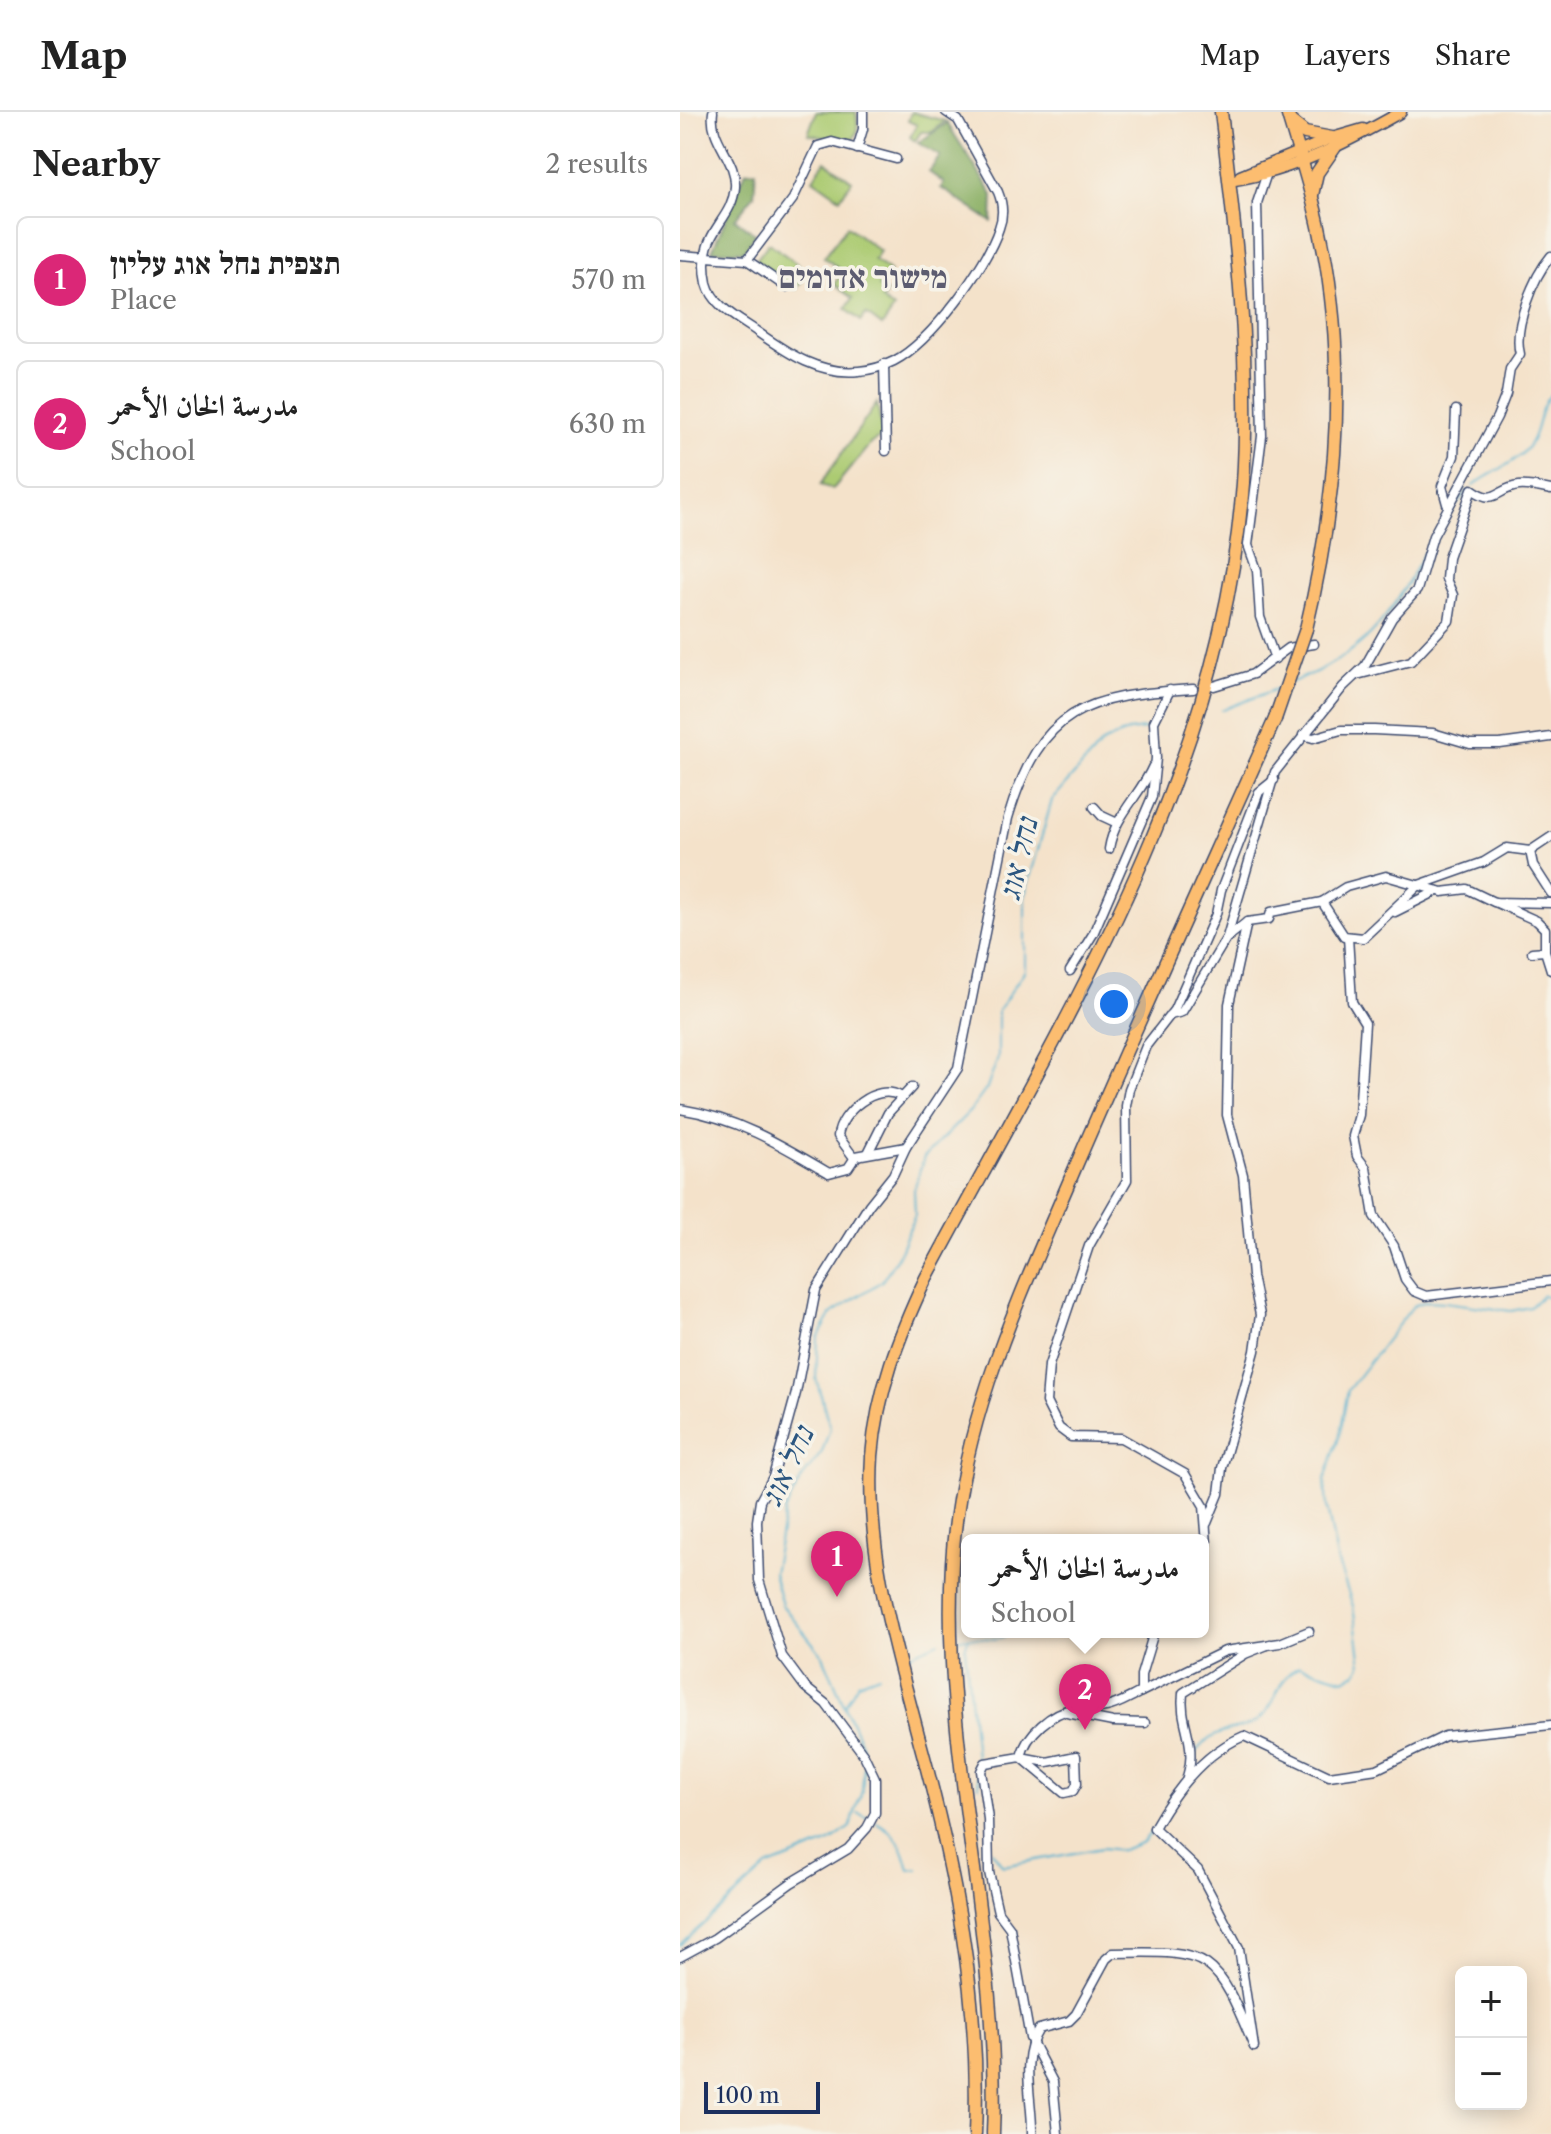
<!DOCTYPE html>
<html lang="en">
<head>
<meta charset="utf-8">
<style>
  :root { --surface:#fff; --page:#f2f2f2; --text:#222; --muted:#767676; --line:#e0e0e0; --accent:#db2777 }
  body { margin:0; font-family:"Libre Caslon Text",Amiri,"Frank Ruhl Libre",serif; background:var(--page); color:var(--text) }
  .controls { position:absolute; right:24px; bottom:24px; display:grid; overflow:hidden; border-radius:12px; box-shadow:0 4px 20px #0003 }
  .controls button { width:72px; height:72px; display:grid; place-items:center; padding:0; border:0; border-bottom:2px solid var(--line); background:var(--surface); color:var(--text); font:40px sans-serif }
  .scale { position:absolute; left:24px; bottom:20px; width:116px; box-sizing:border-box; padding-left:8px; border:4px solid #1b2f5e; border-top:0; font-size:22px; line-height:28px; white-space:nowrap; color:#1b2f5e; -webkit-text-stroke:6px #f7f3e8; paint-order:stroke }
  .you { position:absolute; left:434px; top:892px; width:28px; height:28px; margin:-20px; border:6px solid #fff; border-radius:50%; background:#1a73e8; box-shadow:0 0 0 12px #1a73e833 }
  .badge { display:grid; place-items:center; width:52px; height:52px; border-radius:50%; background:var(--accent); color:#fff; font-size:26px; font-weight:700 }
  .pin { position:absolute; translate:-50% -66px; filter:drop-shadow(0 2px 4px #0008) }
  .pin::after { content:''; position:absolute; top:42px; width:28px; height:24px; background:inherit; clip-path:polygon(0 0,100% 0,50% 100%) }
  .popup { position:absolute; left:281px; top:1422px; width:248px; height:104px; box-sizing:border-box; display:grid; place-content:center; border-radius:12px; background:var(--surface); filter:drop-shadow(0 2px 6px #0005); font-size:26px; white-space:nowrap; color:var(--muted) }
  .popup b { font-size:30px; color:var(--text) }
  .popup::after { content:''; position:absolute; left:50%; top:100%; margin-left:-16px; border:16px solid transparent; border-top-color:var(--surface) }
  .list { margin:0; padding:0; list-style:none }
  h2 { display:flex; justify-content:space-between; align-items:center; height:104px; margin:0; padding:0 32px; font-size:34px }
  h2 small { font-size:26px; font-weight:400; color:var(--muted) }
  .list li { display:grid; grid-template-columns:52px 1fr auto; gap:24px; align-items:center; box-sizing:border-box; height:128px; margin:0 16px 16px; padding:0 16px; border:2px solid var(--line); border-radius:12px }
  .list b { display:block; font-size:30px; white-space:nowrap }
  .list p { margin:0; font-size:26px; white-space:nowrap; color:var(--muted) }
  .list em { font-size:26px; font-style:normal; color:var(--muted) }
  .map { position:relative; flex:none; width:871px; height:2022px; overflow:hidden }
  header { display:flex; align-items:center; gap:48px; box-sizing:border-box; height:112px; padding:0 40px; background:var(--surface); border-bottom:2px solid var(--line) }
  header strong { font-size:38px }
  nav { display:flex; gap:44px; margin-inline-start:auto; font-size:28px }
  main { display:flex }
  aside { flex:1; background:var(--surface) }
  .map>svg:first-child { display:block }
</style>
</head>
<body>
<header>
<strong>Map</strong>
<nav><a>Map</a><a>Layers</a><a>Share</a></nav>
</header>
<main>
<aside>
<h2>Nearby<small>2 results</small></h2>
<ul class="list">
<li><span class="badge">1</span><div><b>תצפית נחל אוג עליון</b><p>Place</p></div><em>570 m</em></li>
<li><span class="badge">2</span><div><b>مدرسة الخان الأحمر</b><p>School</p></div><em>630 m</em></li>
</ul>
</aside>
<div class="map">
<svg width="871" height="2022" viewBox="0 0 871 2022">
  <rect width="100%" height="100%" fill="#f7f3e8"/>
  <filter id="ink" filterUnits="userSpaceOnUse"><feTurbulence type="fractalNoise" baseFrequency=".0125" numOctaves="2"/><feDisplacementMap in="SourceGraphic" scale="16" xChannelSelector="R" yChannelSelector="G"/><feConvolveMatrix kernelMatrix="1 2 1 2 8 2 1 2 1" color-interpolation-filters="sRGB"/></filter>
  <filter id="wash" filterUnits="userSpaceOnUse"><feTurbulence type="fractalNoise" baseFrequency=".006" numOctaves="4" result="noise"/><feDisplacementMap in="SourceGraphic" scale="32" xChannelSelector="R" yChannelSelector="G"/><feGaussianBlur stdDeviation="1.8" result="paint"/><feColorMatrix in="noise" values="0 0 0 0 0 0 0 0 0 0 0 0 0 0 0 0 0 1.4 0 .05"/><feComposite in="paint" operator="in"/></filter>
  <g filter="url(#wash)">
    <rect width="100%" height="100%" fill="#f4e2ca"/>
    <g fill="#accb72" stroke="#647d68" stroke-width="2">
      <polygon points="136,0 176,0 178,18 171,31 128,22"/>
      <polygon points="231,0 265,9 252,20 241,20 235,29 230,25 237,13 228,9"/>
      <polygon points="145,49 172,69 160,86 133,67"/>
      <polygon points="167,114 200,139 194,148 210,160 199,175 207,180 202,188 214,197 202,214 186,202 181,209 166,197 173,186 154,172 163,160 144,145"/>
      <polygon points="89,131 128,160 116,177 76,148"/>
      <polygon points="197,291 203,324 191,331 153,377 140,373"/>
    </g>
    <g fill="#89af64" stroke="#526f61" stroke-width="2">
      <polygon points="267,11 313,83 312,110 261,76 264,71 249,60 260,44 238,31"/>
      <polygon points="76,58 74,83 55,107 75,122 64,139 32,139 66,59"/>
    </g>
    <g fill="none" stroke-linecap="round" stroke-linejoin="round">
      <g stroke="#51b0cf" stroke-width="2">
        <path d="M793,374C812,358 840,352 852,328C860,312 858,297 871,282"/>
        <polyline points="770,401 788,378"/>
        <path d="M612,570C683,544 711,506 744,440"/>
        <polyline points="542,598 599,576"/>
        <polyline points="289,1525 285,1536 299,1674"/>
        <path d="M280,1527C304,1521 311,1534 333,1520"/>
        <polyline points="228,1543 259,1530"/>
        <polyline points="164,1595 178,1571 199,1563"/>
        <polyline points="182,1635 143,1544 102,1493 93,1461 105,1398 122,1366 142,1340 150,1316 136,1266 138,1226 152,1201 202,1169 218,1144 235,1103 234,1078 244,1045 291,998 307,976 318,946 318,899 345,858 345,783 372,688 422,631 448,619 465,617"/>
        <path d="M514,1642C539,1609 563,1624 583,1604C599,1587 597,1566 619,1554L664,1567L676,1561L681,1553L673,1494L658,1451L647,1396L645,1367L660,1322L668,1278L733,1194L747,1189L765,1190L831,1199L850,1195L863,1183L871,1186"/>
        <polyline points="178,1701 190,1707"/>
        <path d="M196,1710C217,1721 224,1736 229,1758L238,1757"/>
        <polyline points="312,1739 323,1754 422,1736 442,1738 463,1730 473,1718"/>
        <polyline points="0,1833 87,1755 150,1730 170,1715 182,1679 184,1653"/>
      </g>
    </g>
  </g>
  <g filter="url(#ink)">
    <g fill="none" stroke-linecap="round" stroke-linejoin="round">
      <g stroke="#3c4a6e" stroke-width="11">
        <g id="minor">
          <path d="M33,0C29,29 57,47 55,75C52,112 16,119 27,171C33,195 61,208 79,221C109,242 140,263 179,259C191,258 204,254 214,249C251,230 307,154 319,116C324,103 323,92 318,80L278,8L266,0"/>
          <polyline points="177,37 183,17 183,0"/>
          <polyline points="586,64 577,91 582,324 568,433 577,458 580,505 595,547"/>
          <polyline points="0,143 67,148 106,175"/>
          <polyline points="67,148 113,87 138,34 152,30 216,47"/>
          <polyline points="204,252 206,339"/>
          <polyline points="767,392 762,374 774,344 776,298"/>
          <path d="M677,563L731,549L769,509L773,483L766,467L768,446L792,377C817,395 816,376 839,374C849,373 861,376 871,378"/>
          <polyline points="534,574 573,562 608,536 634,532"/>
          <polyline points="623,623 633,626 661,618 694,618 753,621 790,632 820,632 871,625"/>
          <polyline points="414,695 422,704 435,710"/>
          <path d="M429,737C434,704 460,684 473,654"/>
          <polyline points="850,739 853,753 871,781"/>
          <polyline points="642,790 666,775 706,764 762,780 787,777 814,790 871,791"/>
          <polyline points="815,790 857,809 865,817 865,839 871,858"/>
          <polyline points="715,800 757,779"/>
          <polyline points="548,825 567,810 589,807 591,800 642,790 664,824 683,826 739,773 804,750 827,736 850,739 871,725"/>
          <polyline points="668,825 672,890 685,911 679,1003 673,1024 677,1044 686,1056 694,1104 714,1134 725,1167 734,1179 746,1184 871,1169"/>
          <polyline points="852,840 865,839"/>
          <polyline points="390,859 413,822 472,685 476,646 474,610 490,578"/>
          <path d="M490,903L502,900L547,825L595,660L663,575L685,554L712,506L737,478L753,424L817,305L826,282L830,257L840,242C833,216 853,165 871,144"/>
          <path d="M0,997C57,1006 100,1032 149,1061L168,1056L176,1044L226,1035L278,956L328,706C361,595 406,584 513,577"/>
          <polyline points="188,1041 208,1001 232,975"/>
          <path d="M175,1047L158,1024C160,1001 196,970 220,984"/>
          <polyline points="527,1411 539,1382 542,1356 575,1239 580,1203 572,1164 563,1063 547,1003 549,892 567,810"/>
          <polyline points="523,1443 527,1432 524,1394 505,1362 441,1326 391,1325 379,1316 366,1290 369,1253 409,1134 447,1068 446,994 449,977 466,934 494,898 536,802 541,778 579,680 594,668"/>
          <polyline points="461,1580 545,1539 600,1531 629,1519"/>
          <polyline points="387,1601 433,1610 465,1611"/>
          <path d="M507,1665C518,1629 499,1613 503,1581L565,1542L590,1532"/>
          <polyline points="0,1845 35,1826 111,1771 168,1737 187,1716 195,1701 195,1666 184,1643 146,1592 125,1575 102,1544 79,1468 77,1409 80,1389 93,1365 116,1281 136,1178 189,1093 213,1063 226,1035"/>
          <path d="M352,2022C353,1988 339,1947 359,1917L389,1909L396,1902L426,1847L433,1841C533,1838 536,1843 574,1935L559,1836L518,1758L474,1716C495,1678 524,1641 564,1624L649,1664L697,1657L765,1624L871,1613"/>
          <path d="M378,2022L373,1970L350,1926L330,1816L318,1800L309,1760L308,1707L301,1659L305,1651L341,1645L367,1650L396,1644L397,1672L393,1679L384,1681L341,1645C346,1622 372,1600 395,1596C405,1594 416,1598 426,1595C438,1593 450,1585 461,1580V1563L474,1520"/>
        </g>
      </g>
      <g stroke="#3c4a6e" stroke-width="13">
        <g id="major">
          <polyline points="560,64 652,26 683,17"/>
          <path d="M549,69C612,60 666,31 721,0"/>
        </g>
      </g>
      <g stroke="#3c4a6e" stroke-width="15">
        <g id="highway">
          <path d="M607,0C619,41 633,82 641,124C668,254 657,389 626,517"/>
          <polyline points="610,9 625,21 652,26"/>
          <polyline points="632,83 637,61 655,35"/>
          <path d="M295,2022C301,1886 274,1754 238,1623C214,1531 186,1440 192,1344C197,1280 219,1223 246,1166C380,914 542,663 563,371C571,247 556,123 541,0"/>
          <path d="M313,2022C321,1831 261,1643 272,1451C280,1309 340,1185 395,1056C460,905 528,757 595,607"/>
        </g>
      </g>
      <use href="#minor" stroke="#fff" stroke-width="8"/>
      <use href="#major" stroke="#fcbd6f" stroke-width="10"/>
      <use href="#highway" stroke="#fcbd6f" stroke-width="12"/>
      <g stroke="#3c4a6e" stroke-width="15" stroke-linecap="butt">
        <polyline id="highway-bridge" points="595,607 626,517"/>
      </g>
      <use href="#highway-bridge" stroke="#fcbd6f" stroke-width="12"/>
    </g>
  </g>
  <g text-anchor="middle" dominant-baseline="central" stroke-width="7" stroke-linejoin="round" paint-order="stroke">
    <g font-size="30" font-style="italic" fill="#2b5680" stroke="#f7f3e8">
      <text transform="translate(338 747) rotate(-77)">נחל אוג</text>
      <text transform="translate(107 1354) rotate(-65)">נחל אוג</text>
    </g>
    <g font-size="32" font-weight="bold" fill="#5c5c70" stroke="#f7f3e8">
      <text x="183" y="164">מישור אדומים</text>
    </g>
  </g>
</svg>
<div class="controls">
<button>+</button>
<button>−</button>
</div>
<div class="scale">100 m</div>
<div class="you"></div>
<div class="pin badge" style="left:157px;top:1485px">1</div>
<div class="pin badge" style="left:405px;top:1618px">2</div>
<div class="popup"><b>مدرسة الخان الأحمر</b>School</div>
</div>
</main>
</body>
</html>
